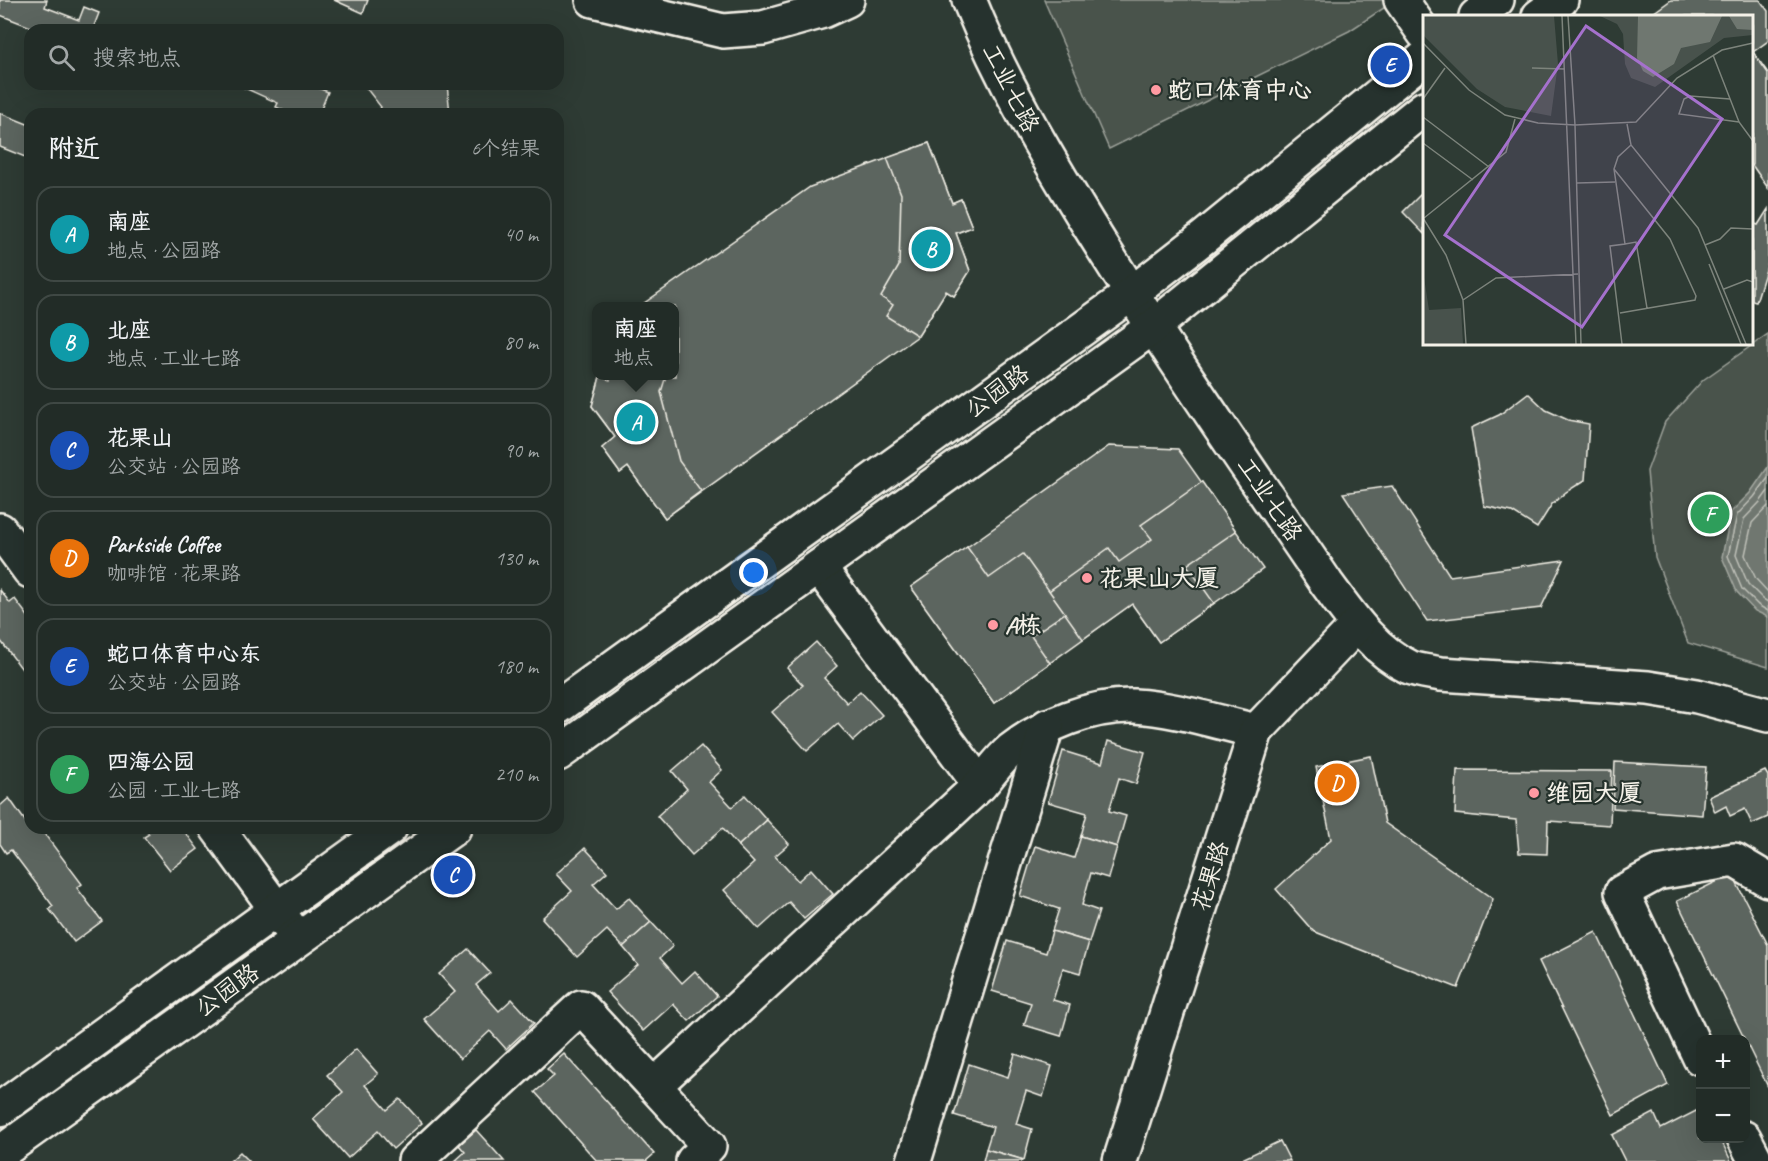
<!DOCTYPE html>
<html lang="zh">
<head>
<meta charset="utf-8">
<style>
  :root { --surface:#222c27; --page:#2e3833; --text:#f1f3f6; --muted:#a2a7a7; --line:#3f4844; --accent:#1a73e8 }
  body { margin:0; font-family:Caveat,"LXGW WenKai TC",sans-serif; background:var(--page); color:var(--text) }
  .controls { position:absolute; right:18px; bottom:18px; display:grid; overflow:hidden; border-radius:12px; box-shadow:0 6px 24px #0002 }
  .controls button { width:54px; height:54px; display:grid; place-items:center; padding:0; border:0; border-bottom:2px solid var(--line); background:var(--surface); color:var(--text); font:30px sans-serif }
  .you { position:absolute; left:754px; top:573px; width:21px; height:21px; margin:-15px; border:4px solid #fff; border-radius:50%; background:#1a73e8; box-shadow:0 0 0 9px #1a73e833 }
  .badge { display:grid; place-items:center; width:39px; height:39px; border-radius:50%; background:var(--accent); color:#fff; font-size:20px; font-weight:700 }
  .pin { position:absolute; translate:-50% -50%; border:3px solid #fff; box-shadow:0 2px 6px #0006 }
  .popup { position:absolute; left:592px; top:302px; width:87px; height:78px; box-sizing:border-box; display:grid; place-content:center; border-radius:12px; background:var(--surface); filter:drop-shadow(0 2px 4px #0005); font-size:20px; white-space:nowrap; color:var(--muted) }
  .popup b { font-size:22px; color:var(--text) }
  .popup::after { content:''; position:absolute; left:50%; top:100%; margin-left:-12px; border:12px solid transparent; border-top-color:var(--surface) }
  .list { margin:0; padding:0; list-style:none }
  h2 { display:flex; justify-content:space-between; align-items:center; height:78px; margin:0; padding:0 24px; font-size:26px }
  h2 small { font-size:20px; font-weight:400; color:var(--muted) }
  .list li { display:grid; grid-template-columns:39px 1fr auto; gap:18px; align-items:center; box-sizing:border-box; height:96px; margin:0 12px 12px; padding:0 12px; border:2px solid var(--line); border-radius:18px }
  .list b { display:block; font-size:22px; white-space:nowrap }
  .list p { margin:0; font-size:20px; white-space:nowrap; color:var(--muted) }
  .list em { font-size:20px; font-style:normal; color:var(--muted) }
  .icon { flex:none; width:33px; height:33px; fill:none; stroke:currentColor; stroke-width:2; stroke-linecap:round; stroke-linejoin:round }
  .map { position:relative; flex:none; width:1768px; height:1161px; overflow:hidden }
  .search { position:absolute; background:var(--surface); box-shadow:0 6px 24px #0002; left:24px; top:24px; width:540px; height:66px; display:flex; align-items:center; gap:15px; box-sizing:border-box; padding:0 21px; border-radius:18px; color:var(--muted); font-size:22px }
  .panel { position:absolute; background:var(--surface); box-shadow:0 6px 24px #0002; left:24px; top:108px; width:540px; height:726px; border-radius:18px }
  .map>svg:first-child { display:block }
</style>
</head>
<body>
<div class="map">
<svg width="1768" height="1161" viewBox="0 0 1768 1161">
  <rect width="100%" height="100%" fill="#2e3b34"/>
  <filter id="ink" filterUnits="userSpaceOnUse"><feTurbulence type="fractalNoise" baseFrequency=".0167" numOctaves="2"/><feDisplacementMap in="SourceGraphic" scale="12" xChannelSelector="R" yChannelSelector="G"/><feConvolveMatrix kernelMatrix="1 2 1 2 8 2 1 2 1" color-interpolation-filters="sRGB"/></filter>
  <g filter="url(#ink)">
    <g fill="#48524c" stroke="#9ea29a" stroke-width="1.5">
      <polygon points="1044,0 1396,0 1349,31 1109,149"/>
      <polygon points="1768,334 1768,667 1688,643 1655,557 1647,471 1665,422 1703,380"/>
    </g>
    <polygon fill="#6f7770" stroke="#a4a8a0" stroke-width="1.5" points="1768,467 1768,617 1755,611 1737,592 1722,557 1731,512 1750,493"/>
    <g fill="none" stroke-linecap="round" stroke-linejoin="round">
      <g stroke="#bfc0b8" stroke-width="1.5">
        <polyline points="1768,478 1754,497 1737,515 1728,556 1742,589 1758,605 1768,611"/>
        <polyline points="1768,491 1760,502 1744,519 1736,555 1748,584 1763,599 1768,602"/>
        <polyline points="1768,506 1752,523 1745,555 1756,579 1768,592"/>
      </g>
    </g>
    <g fill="#5c655e" stroke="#f4f1e8" stroke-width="1.5">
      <polygon points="0,0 47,0 45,7 79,20 84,7 99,13 94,26 103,30 35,30 36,29 0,15"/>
      <polygon points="334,0 368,0 363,13"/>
      <polygon points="1671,0 1760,0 1768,11 1768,41 1753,52 1768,73 1768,188 1752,165 1752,16 1649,16"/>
      <polygon points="236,84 309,84 328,92 319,114 291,114 276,107 278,103"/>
      <polygon points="363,84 447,84 450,114 378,114 381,107"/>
      <polygon points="0,113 30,125 30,159 0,147"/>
      <polygon points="929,143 952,203 961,199 972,227 956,233 970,271 954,296 946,291 918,336 665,518 628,467 620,473 602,448 615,437 592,406 600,377 610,380 611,376 675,376 675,306 640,306 810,187"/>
      <polygon points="929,143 952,203 961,199 972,227 956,233 970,271 954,296 946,291 918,336 886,316 893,305 881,297 899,266 901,194 887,158"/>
      <polygon points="1424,191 1424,234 1403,212"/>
      <polygon points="1768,209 1768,263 1756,302 1752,301 1752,223 1758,225"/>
      <polygon points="611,376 666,376 661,392 679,461 701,491 665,518 628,467 620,473 602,448 615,437 592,406 600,377 610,380"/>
      <polygon points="1528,393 1546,410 1568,420 1589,424 1585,480 1566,492 1552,504 1537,528 1512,512 1484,506 1471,428 1499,415"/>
      <polygon points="1109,446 1178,449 1263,569 1159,642 1132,604 994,703 911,587"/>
      <polygon points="1202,482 1236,531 1187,565 1214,603 1159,642 1132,604 1083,639 1049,591 1109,548 1119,562 1152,539 1141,525"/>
      <polygon points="1392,486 1450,576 1564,560 1541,608 1427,621 1343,493"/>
      <polygon points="967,547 989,578 1023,554 1065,613 1031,636 1050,663 994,703 911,587"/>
      <polygon points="0,590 10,603 15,599 30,619 30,687 24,680 28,677 0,640"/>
      <polygon points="816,642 837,666 824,678 847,703 860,691 882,715 853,741 838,724 807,751 772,712 803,685 787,668"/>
      <polygon points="1108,741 1145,752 1136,784 1119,778 1109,811 1126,816 1117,847 1081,836 1087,813 1048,802 1063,751 1102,763"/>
      <polygon points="701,746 722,770 709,782 732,807 745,795 767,820 738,846 723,828 692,855 657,816 687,789 672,771"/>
      <polygon points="1371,756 1385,823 1493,899 1458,988 1313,931 1276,889 1331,839 1316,767"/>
      <polygon points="1615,762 1706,767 1702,815 1613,808"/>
      <polygon points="1457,770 1612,771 1610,825 1548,821 1547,854 1519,853 1516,820 1455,814"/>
      <polygon points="1765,771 1768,776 1768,817 1752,824 1745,809 1730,816 1726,806 1715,812 1709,797"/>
      <polygon points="9,798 30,828 34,832 40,828 82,884 77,888 102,921 74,942 49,909 53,906 11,850 6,853 0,844 0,806"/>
      <polygon points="767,820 789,844 775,856 798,881 811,869 833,894 804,919 789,902 759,929 724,890 754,863 738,846"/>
      <polygon points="144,828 182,828 198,849 170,870 144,837 149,834"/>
      <polygon points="1081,836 1117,847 1108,878 1091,873 1082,905 1099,911 1089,942 1052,931 1059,909 1020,896 1035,846 1074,858"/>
      <polygon points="585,848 607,872 593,884 616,909 629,898 651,922 623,947 607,930 577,957 542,918 572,891 556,874"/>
      <polygon points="1732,874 1768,945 1768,1087 1677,901"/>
      <polygon points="651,922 673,946 660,958 682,983 695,971 717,996 689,1021 673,1004 643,1031 607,992 638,965 623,947"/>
      <polygon points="1052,931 1089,942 1080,973 1063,968 1053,1000 1070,1005 1061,1036 1024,1025 1031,1003 992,991 1007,941 1046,953"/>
      <polygon points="1596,932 1668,1085 1613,1115 1539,961"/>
      <polygon points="468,949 490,973 476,985 499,1011 512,999 534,1023 506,1049 490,1031 460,1059 424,1019 455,992 439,974"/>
      <polygon points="356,1049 378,1074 365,1085 387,1110 400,1099 422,1123 393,1149 378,1131 348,1158 313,1119 343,1092 327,1075"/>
      <polygon points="564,1054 654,1154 646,1161 597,1161 535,1092 554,1076 547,1069"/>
      <polygon points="1015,1054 1052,1066 1043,1097 1026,1091 1016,1124 1032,1129 1024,1160 986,1149 993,1127 954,1115 969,1064 1008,1077"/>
      <polygon points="1700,1109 1700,1138 1720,1138 1731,1161 1625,1161 1612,1135 1654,1113 1661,1129"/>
      <polygon points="476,1130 504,1161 455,1161 465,1152 459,1145"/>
      <polygon points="1280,1141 1290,1161 1238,1161"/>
      <polygon points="986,1149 1024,1160 1023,1161 983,1161"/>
      <polygon points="240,1152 249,1161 230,1161"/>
    </g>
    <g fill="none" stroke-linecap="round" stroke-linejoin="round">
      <g stroke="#f4f1e8" stroke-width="38">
        <g id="minor">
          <polyline points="593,0 723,31 763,28 823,11 847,0"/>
          <path d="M969,0C1001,79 1044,152 1088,224C1164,347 1246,465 1327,584C1350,615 1373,650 1409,667C1418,671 1431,672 1441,674L1648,688L1697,696L1768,715"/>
          <polyline points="1401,0 1424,33"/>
          <polyline points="1476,16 1497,0"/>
          <polyline points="1539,16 1561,0"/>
          <polyline points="0,530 30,571"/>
          <polyline points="819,567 980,785"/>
          <polyline points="558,707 1131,294 1203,238 1424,58"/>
          <polyline points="558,754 1153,327 1424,108"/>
          <polyline points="217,828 290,928"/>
          <polyline points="1700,1058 1622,892 1657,873 1734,860 1768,880"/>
          <polyline points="654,1086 709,1146 693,1161"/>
          <polyline points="0,1109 390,828"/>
          <polyline points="1744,1138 1756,1161"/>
          <polyline points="0,1153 454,828"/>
          <path d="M415,1161L581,1007L654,1086L980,785C990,774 999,760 1011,750C1044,724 1091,705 1134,706C1174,708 1217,722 1256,731"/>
          <polyline points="914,1161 1047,726"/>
          <polyline points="1120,1161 1256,731 1357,625"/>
        </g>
      </g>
      <use href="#minor" stroke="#26332d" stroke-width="33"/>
    </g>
  </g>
  <g fill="#ff9aa2" stroke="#26332d" stroke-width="2">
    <circle cx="1156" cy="90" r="6"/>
    <circle cx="1087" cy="578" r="6"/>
    <circle cx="993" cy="625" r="6"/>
    <circle cx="1534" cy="793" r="6"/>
  </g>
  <g text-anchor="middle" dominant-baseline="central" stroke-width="4.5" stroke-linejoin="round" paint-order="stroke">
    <g font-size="24" fill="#f4f1e8" stroke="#26332d">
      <text transform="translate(1011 88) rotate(63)">工业七路</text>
      <text transform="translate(997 391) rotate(-36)">公园路</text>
      <text transform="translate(1270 499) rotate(56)">工业七路</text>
      <text transform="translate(1210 876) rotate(-72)">花果路</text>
      <text transform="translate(227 990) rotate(-36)">公园路</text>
    </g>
    <g font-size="24" font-weight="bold" fill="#f4f1e8" stroke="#26332d" text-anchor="start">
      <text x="1168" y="90">蛇口体育中心</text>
      <text x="1099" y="578">花果山大厦</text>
      <text x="1005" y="625">A栋</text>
      <text x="1546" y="793">维园大厦</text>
    </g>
  </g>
  <g transform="translate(1423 15)">
    <rect width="330" height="330" fill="#2e3b34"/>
    <path d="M0,1H131L135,49L128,101L82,92L54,74L0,20ZM177,1H330V20L301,23L232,72L208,63L202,49L200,19L194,9ZM0,256L6,295L38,293L40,329H0Z" fill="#48524c"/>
    <path d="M215,1H299L287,27L258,33L251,49L230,62L220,56L214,43ZM306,1H330V15L314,14Z" fill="#6f7770"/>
    <path fill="none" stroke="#7d847c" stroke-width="1.5" d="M139,1L153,329M145,1L152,110L158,329M0,28L46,75L82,100L115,108L152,110L213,107L254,63L299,35L330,28M290,40L316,107L330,126M109,53L142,54M0,84L22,53M307,84L267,81L261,84L256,99L316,107M0,102L66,152M204,109L208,130L275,213L323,329M0,128L50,165M191,154L247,224L273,281L272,285L197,298M154,168L192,167M0,203L23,240L40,285L43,329M1,203L83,137L92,104M202,229L213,227L224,293M282,230L297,224L308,213L330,214M286,249L318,329M301,274L324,265L330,267M40,285L73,263L155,259M199,329L187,231L202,229L191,154L195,142L208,130"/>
    <path fill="#a571cd" fill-opacity="0.15" stroke="#a571cd" stroke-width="3" d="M163,11L299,104L159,312L22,220Z"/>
    <rect width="330" height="330" fill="none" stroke="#f4f1e8" stroke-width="3"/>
  </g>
</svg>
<div class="controls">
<button>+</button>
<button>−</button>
</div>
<div class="you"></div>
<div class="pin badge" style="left:636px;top:422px;background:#0f9aa8">A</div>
<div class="popup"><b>南座</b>地点</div>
<div class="pin badge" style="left:931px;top:249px;background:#0f9aa8">B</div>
<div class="pin badge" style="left:453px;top:875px;background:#1a4fb4">C</div>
<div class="pin badge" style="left:1337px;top:783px;background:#e8710a">D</div>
<div class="pin badge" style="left:1390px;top:65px;background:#1a4fb4">E</div>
<div class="pin badge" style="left:1710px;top:514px;background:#2e9e5b">F</div>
<div class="search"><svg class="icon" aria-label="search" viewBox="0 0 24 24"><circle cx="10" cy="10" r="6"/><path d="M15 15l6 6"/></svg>搜索地点</div>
<section class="panel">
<h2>附近<small>6个结果</small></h2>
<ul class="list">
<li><span class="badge" style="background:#0f9aa8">A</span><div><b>南座</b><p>地点 · 公园路</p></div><em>40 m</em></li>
<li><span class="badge" style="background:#0f9aa8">B</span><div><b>北座</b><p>地点 · 工业七路</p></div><em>80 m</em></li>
<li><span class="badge" style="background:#1a4fb4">C</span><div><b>花果山</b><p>公交站 · 公园路</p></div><em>90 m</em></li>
<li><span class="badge" style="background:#e8710a">D</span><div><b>Parkside Coffee</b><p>咖啡馆 · 花果路</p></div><em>130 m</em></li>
<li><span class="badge" style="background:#1a4fb4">E</span><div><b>蛇口体育中心东</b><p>公交站 · 公园路</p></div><em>180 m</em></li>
<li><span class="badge" style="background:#2e9e5b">F</span><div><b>四海公园</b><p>公园 · 工业七路</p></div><em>210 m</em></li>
</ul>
</section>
</div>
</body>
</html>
